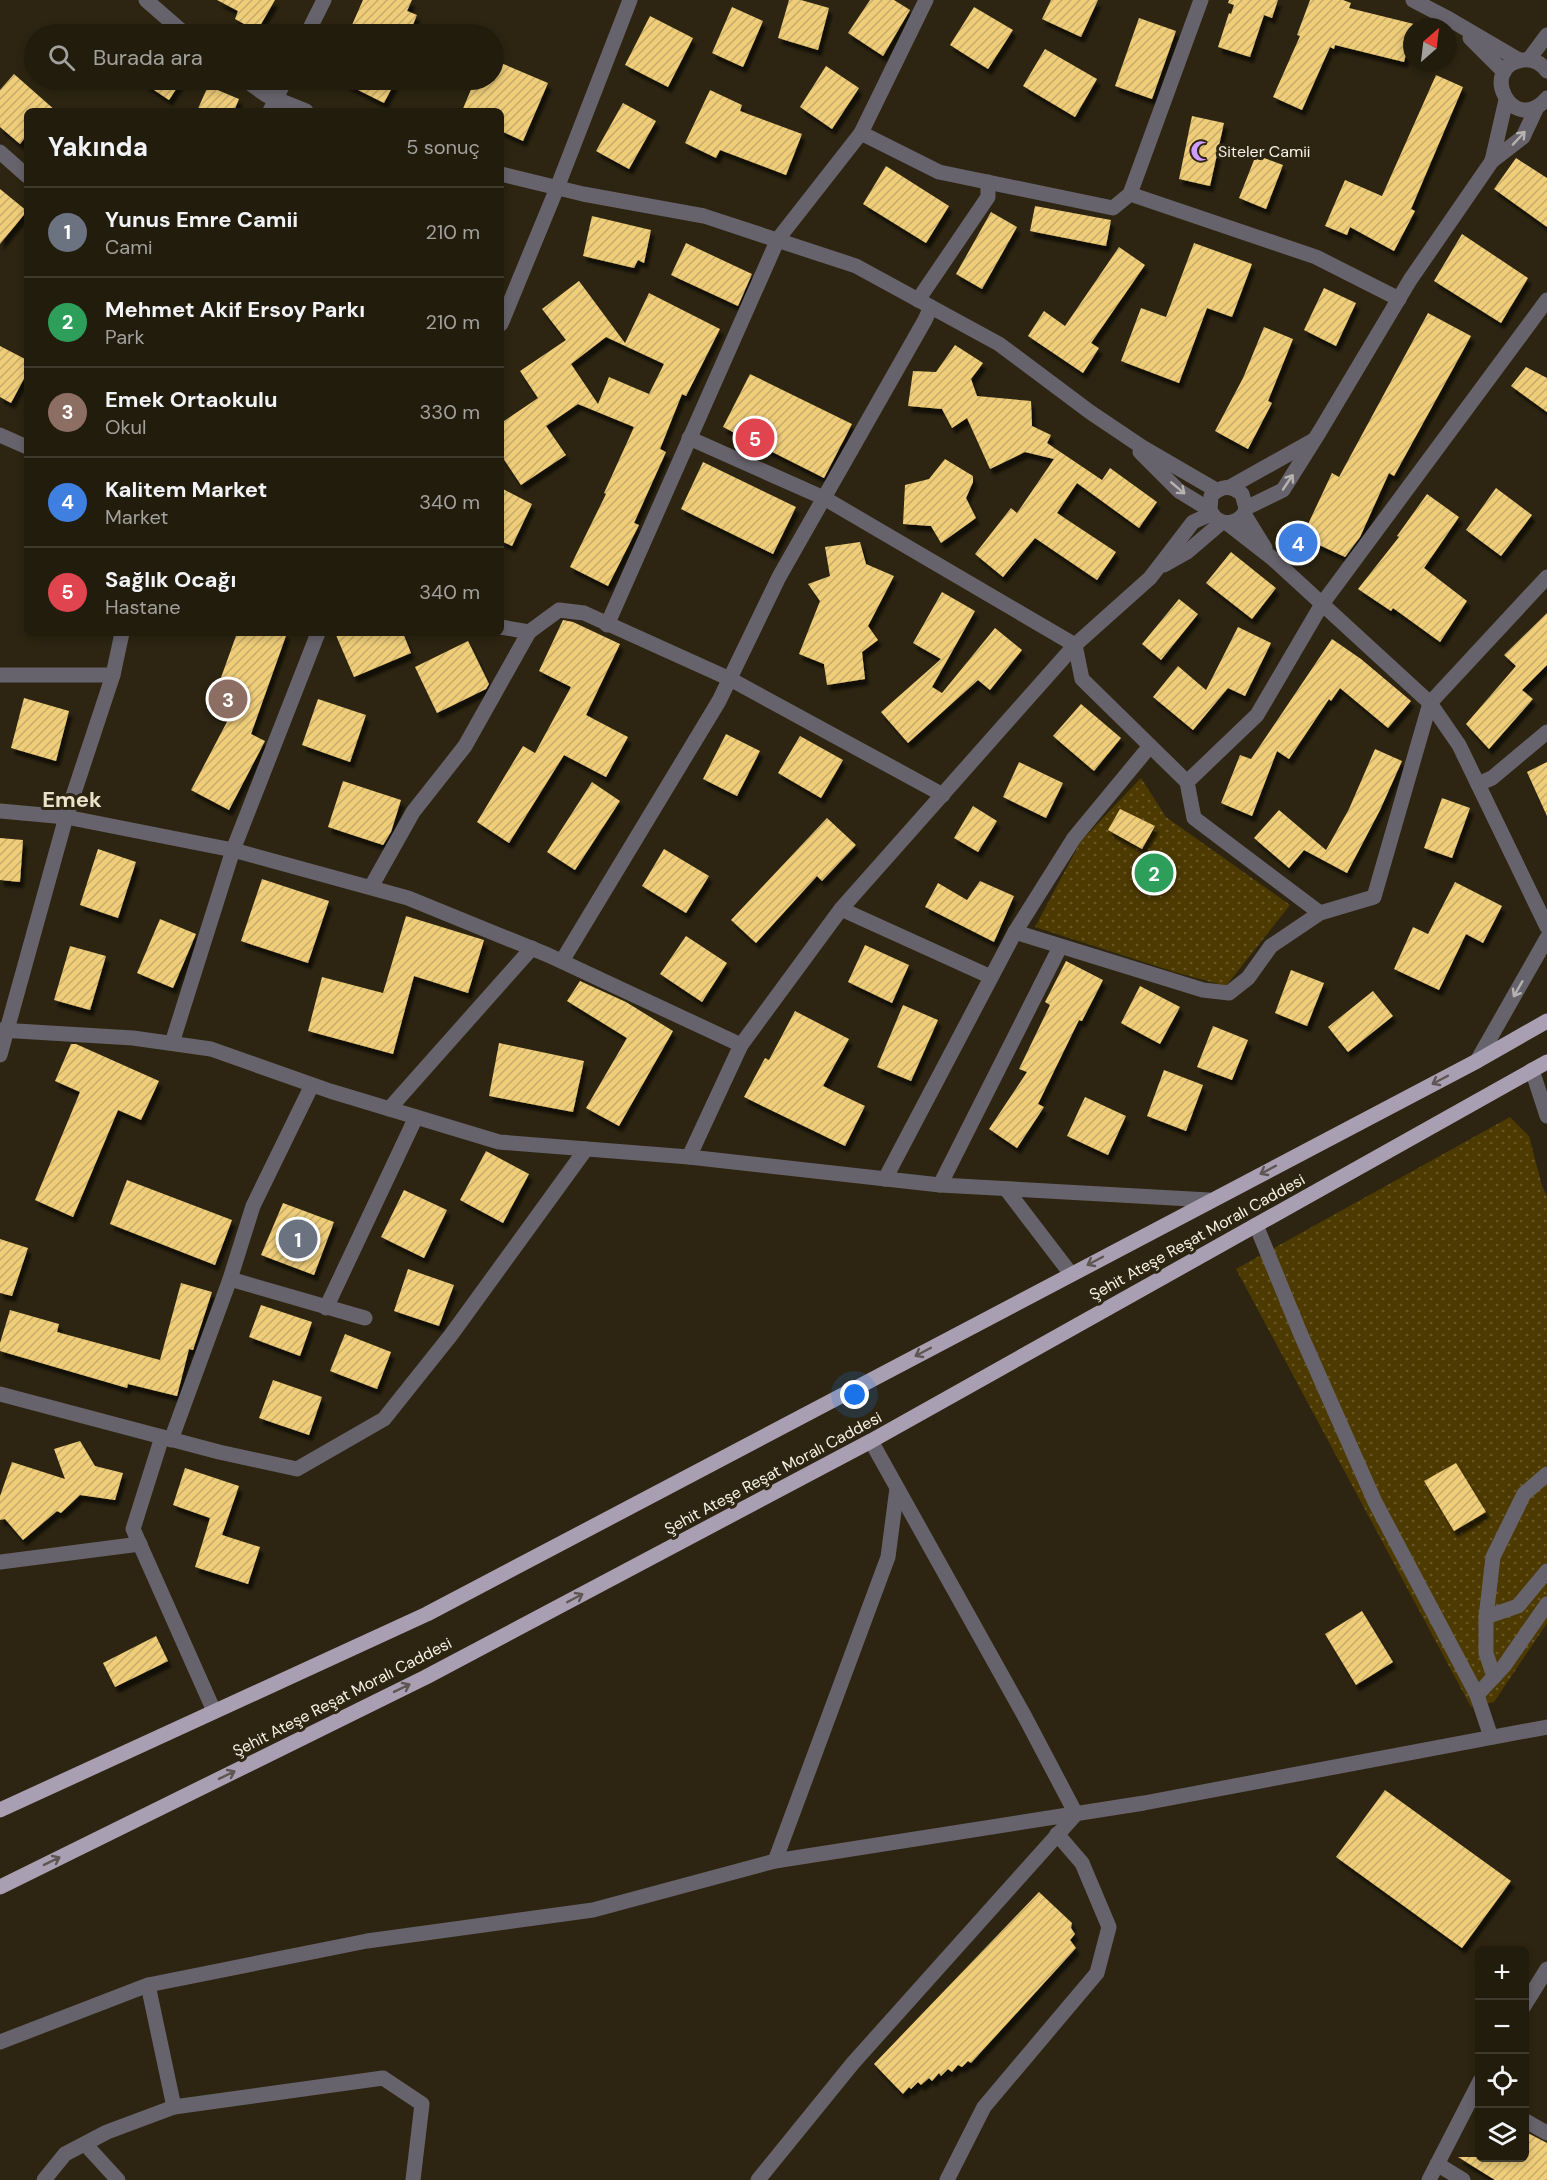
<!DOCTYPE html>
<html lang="tr">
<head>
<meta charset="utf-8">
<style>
  :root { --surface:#221c0d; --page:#2e291b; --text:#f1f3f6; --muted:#a2a19d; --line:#3f3a2e; --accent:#1a73e8 }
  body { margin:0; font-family:"DM Sans",sans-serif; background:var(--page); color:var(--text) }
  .controls { position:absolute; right:18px; bottom:18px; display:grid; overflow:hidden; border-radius:9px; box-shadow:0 3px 9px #0003 }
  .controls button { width:54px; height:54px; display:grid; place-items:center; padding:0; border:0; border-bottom:2px solid var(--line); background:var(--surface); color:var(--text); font:30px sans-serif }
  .compass { position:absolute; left:1403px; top:18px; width:54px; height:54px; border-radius:50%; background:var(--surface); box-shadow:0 3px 9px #0003; rotate:28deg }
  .you { position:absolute; left:855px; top:1395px; width:21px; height:21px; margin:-15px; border:4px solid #fff; border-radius:50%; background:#1a73e8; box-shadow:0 0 0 9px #1a73e833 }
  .badge { display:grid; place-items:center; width:39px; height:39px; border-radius:50%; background:var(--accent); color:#fff; font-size:20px; font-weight:700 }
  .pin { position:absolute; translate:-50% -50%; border:3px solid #fff; box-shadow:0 2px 6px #0006 }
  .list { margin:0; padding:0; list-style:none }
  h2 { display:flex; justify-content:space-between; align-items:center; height:78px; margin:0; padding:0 24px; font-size:26px }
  h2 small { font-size:20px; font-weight:400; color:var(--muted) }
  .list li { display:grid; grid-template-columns:39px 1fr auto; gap:18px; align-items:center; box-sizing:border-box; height:90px; padding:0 24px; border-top:2px solid var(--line) }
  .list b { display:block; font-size:22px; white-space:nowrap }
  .list p { margin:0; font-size:20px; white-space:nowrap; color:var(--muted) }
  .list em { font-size:20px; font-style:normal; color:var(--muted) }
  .icon { flex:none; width:33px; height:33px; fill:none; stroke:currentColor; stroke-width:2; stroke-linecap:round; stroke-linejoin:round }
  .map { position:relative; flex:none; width:1547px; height:2180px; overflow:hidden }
  .search { position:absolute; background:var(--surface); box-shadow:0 3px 9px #0003; left:24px; top:24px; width:480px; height:66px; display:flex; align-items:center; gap:15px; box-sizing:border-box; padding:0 21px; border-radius:33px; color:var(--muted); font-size:22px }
  .panel { position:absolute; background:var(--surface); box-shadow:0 3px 9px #0003; left:24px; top:108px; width:480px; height:528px; border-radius:9px }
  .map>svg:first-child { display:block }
</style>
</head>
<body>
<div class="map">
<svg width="1547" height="2180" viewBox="0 0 1547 2180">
  <defs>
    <pattern id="grass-dots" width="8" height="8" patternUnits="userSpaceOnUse" patternTransform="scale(1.5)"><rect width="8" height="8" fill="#4d3a01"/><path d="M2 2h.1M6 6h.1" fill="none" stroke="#675726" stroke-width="1.8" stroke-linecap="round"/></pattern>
    <pattern id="building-hatch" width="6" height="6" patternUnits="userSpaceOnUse" patternTransform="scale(1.5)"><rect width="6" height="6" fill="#f0ce79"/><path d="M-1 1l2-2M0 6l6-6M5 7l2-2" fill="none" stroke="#c6ad6c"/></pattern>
    <filter id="shadow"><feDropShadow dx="3.5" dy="6" stdDeviation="1.5" flood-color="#0009"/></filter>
  </defs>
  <rect width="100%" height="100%" fill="#2d2511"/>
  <g fill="url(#grass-dots)">
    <polygon points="1141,778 1166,817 1290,905 1226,986 1178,973 1035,927 1081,841"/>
    <polygon points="1510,1117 1529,1136 1542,1186 1547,1196 1547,1623 1494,1702 1471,1707 1236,1269"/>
  </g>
  <g fill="url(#building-hatch)" fill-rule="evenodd" filter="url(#shadow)">
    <polygon points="217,0 275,0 257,31 235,19 238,11"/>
    <polygon points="363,0 412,0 407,11 417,15 409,34 348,34"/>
    <polygon points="789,0 801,0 829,8 818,50 778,38"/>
    <polygon points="870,0 894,0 910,10 883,56 848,33"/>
    <polygon points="1051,0 1098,0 1081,37 1042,19"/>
    <polygon points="1229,0 1278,0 1272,18 1264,15 1250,57 1218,47 1229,13 1231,14 1234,5 1228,3"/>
    <polygon points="1310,0 1343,0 1351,3 1349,8 1414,24 1404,62 1335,45 1334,49 1330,47 1302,110 1273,97 1300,36 1297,35"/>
    <polygon points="732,7 763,21 743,67 712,53"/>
    <polygon points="974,7 1013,30 988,69 950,45"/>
    <polygon points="650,16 693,38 668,87 625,65"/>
    <polygon points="1139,18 1176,31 1152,99 1115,86"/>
    <polygon points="1045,49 1097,79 1075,117 1023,86"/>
    <polygon points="494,60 548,83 523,141 501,131 501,111 462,111 475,80 494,80"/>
    <polygon points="826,66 859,88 832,129 800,107"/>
    <polygon points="14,74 56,111 27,111 27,135 20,144 0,127 0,90"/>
    <polygon points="1436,75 1463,87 1411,209 1415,211 1394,251 1350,227 1347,235 1325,226 1345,180 1382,196"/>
    <polygon points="139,80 182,80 169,100"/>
    <polygon points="338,80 396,80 384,103"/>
    <polygon points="208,86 239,99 234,111 197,111"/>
    <polygon points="710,90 742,105 740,111 802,134 786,175 720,150 716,158 685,143"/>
    <polygon points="623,103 656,121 629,169 596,151"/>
    <polygon points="1192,116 1224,123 1210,186 1179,179"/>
    <polygon points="1256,155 1283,165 1266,209 1239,198"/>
    <polygon points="1516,158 1547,178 1547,227 1494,189"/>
    <polygon points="886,166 949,206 926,243 863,204"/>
    <polygon points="0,189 27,211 0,244"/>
    <polygon points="1035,206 1111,220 1106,246 1030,231"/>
    <polygon points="991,212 1017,227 982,289 956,274"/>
    <polygon points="592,216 651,230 644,263 638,260 634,268 583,256"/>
    <polygon points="1462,234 1528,278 1501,323 1434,281"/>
    <polygon points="686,243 752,274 738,306 671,275"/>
    <polygon points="1194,243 1252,264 1232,317 1207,308 1179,383 1121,361 1141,308 1166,317"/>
    <polygon points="1119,247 1145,265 1091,343 1099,348 1083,373 1028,336 1044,311 1065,326"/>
    <path d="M579,281L625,343L649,293L720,329L686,396L682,394L660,449L666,452L634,523L639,525L608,586L570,567L606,494L604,493L634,427L578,404L546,426L566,455L521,485L501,455V423L538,398L520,371L566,340L542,309ZM606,337L664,364L649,394L609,377L598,404L571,364Z"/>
    <polygon points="1324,288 1356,303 1336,346 1304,330"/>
    <polygon points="1428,313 1471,336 1394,476 1389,473 1360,537 1345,557 1302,537 1332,473 1339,477"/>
    <polygon points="1264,327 1293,339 1268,401 1272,403 1248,449 1215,431 1243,378"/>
    <polygon points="955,345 983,363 971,379 977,396 1031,401 1032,426 1051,435 1047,443 1102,480 1110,468 1157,502 1139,528 1077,483 1057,513 1116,552 1097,580 1035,538 1003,577 975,554 1011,508 1017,513 1054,459 1025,452 990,469 967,418 952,428 942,409 908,406 913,371 936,372"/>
    <polygon points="0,346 27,360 27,373 11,403 0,397"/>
    <polygon points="1526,367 1547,378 1547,412 1511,386"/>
    <polygon points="750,374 852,424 824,478 723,427"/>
    <polygon points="945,459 973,476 973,482 966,498 976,518 941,543 931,526 903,524 905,485 929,479"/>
    <polygon points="703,462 796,507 773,554 681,509"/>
    <polygon points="501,488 532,504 512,546 501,541"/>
    <polygon points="1496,488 1532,515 1501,556 1466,530"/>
    <polygon points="1427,494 1459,517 1424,568 1467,601 1440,642 1393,608 1391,611 1358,589 1399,537 1397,536"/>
    <polygon points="860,542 866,564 894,576 868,626 878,640 862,652 865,679 827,685 824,664 799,654 820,601 808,584 830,576 825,547"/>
    <polygon points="1231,552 1276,588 1252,619 1206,583"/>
    <polygon points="942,592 975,611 932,687 942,693 995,628 1022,650 990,690 978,680 908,743 881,712 941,659 913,643"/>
    <polygon points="1179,599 1198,614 1161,660 1142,644"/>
    <polygon points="1547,613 1547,665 1522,690 1533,699 1489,749 1466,724 1516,666 1504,655"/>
    <polygon points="563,620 573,622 620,644 586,715 628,737 606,777 564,755 509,843 477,822 523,746 535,753 571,687 539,671"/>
    <polygon points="1238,627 1271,643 1245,696 1228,688 1193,730 1153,697 1178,666 1206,690"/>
    <polygon points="237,633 287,633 251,734 265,741 229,810 191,790 229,718 209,711"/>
    <polygon points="335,633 403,633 411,653 354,677"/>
    <polygon points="1332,639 1361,659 1411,701 1388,728 1340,688 1331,701 1329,699 1289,759 1277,751 1252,816 1221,803 1240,755 1251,759"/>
    <polygon points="468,641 489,684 486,689 437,713 415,667"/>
    <polygon points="24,698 69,711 56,761 11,748"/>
    <polygon points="318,699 366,715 350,762 302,745"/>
    <polygon points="1081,704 1121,738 1094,771 1053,736"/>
    <polygon points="726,734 760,751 737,796 703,779"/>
    <polygon points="800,736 843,760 821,798 778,773"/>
    <polygon points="1375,749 1402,761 1380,810 1347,873 1304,850 1289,868 1254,838 1279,810 1326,850 1349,809"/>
    <polygon points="1019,762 1063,783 1046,818 1003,797"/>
    <polygon points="1547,762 1547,816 1527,772"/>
    <polygon points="343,781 401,800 391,832 383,845 328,827"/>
    <polygon points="592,782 620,801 575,870 547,852"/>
    <polygon points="1442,798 1470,808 1452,858 1424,848"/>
    <polygon points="973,806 997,821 978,852 954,838"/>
    <polygon points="1120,809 1155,826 1142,849 1108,830"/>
    <polygon points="827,818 856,845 822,881 817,876 756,943 731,920"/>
    <polygon points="0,838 23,840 20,882 0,880"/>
    <polygon points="98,849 136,862 118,918 80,905"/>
    <polygon points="664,849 709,876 686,913 642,886"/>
    <polygon points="262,879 329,901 308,963 241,941"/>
    <polygon points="980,881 1014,896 994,942 925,907 938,883 967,900"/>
    <polygon points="1455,882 1502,906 1483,943 1466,934 1439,990 1394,969 1413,927 1428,934"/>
    <polygon points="406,916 484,940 468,993 414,976 393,1054 308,1031 322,977 383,993"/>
    <polygon points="160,919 196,934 173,988 137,973"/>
    <polygon points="686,936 727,963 702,1002 660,974"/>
    <polygon points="865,945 909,965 892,1003 848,982"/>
    <polygon points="70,946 106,956 90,1010 54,1000"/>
    <polygon points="1066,961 1103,980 1082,1021 1079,1020 1038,1104 1044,1107 1017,1148 989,1129 1027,1072 1019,1069 1050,1005 1045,1002"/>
    <polygon points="1291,970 1324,983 1307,1026 1275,1013"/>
    <polygon points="580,981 626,1002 673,1031 619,1126 586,1108 627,1038 567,1001"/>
    <polygon points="1140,986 1180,1007 1160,1044 1121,1023"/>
    <polygon points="1373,991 1393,1016 1348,1052 1328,1027"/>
    <polygon points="903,1005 938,1020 911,1081 877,1067"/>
    <polygon points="795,1011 849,1039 823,1086 865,1106 845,1146 744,1097 765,1058 769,1060"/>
    <polygon points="1213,1026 1248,1040 1232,1080 1197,1067"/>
    <polygon points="499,1043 584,1061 573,1112 489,1096"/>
    <polygon points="71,1044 76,1044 159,1081 141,1120 118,1110 73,1217 35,1200 80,1092 55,1081"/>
    <polygon points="1164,1070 1203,1085 1186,1131 1147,1116"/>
    <polygon points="1085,1097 1126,1116 1108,1155 1067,1136"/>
    <polygon points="486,1151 529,1174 503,1223 460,1200"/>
    <polygon points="127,1180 232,1220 215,1265 110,1224"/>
    <polygon points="404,1190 447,1210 424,1258 381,1237"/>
    <polygon points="283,1203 334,1222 314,1275 261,1255"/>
    <polygon points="0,1239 28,1248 12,1296 0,1293"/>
    <polygon points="408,1269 454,1285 439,1326 394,1311"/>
    <polygon points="181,1283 212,1292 193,1350 189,1349 177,1396 128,1384 127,1388 0,1351 0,1343 10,1310 59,1324 57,1332 160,1360"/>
    <polygon points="261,1305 312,1322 300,1356 249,1337"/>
    <polygon points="345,1334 391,1352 377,1389 330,1371"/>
    <polygon points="273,1380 322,1397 309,1435 259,1418"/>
    <polygon points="80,1441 95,1466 123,1473 115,1500 80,1495 61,1513 57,1511 23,1540 5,1519 0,1520 0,1496 12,1462 65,1479 54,1449"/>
    <polygon points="1456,1463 1486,1512 1454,1531 1424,1481"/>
    <polygon points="185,1468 239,1486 222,1535 260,1547 248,1584 195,1567 210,1518 173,1505"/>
    <polygon points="1362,1611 1393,1662 1356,1685 1325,1634"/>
    <polygon points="156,1636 168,1661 115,1687 103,1663"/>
    <polygon points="1385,1790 1511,1881 1462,1948 1336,1857"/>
    <polygon points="1039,1892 1072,1923 1071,1928 1075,1934 1070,1940 1076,1948 971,2063 968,2061 962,2067 958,2065 952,2072 948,2069 941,2076 939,2073 932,2081 929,2078 921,2085 918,2082 911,2089 909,2087 903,2094 874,2064"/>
    <polygon points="1524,2131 1547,2143 1547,2180 1495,2180 1458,2157 1524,2157"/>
  </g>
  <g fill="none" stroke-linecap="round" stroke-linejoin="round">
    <g stroke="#67636c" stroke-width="15">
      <polyline points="146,0 185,34"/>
      <polyline points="1413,0 1449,19 1519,60"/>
      <polyline points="307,34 324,0"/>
      <polyline points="1470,38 1504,72"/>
      <polyline points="1529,59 1547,35"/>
      <path d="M1547,71C1541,63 1533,59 1523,60C1477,66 1513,138 1547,98"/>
      <polyline points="245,80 266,95 306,111"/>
      <polyline points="270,111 285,80"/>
      <polyline points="861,133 939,172 1113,208 1130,194 1316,257 1399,299"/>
      <polyline points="0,152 27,176"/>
      <polyline points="1492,161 1506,100"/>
      <polyline points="501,174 583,194 704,216 856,266 999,344 1090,412 1142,447 1216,490"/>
      <polyline points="1130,194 1201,0"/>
      <polyline points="918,300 988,197 988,182"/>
      <polyline points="501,324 557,188 630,0"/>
      <polyline points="0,435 27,447"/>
      <polyline points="689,438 824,498 1075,645 1082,679 1187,782 1194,818 1320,913"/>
      <polyline points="1140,452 1179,491 1210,510"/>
      <polyline points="1230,487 1312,441"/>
      <polyline points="1246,508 1283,490 1320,431 1410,280 1492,161 1523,137 1537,107"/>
      <path d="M1244,514C1232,527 1217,525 1210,510L1211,496C1221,485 1231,485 1242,494L1246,508L1244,514L1265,548"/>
      <polyline points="1227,523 1272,558 1430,703 1459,745 1547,927"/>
      <polyline points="1164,565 1187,552 1222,522"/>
      <polyline points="607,625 778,239 861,133 926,0"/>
      <polyline points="501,627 529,632 559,610 584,613 730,679 943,795"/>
      <polyline points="0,675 113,675"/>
      <polyline points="1187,782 1257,715 1322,604 1547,300"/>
      <polyline points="1478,784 1492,778 1547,732"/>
      <polyline points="0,811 66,817 233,850 408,898 548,955 741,1045"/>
      <polyline points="371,887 413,812 465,746 529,632"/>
      <polyline points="841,909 991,977"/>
      <polyline points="1015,932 1203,990 1229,993 1248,978 1271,946 1320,913 1374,897 1430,703 1547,577"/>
      <polyline points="562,961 719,701 779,577 925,320 931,307"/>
      <polyline points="0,1030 133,1038 211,1049 330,1091 499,1142 689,1157 940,1185 1209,1200"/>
      <polyline points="172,1043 233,850 318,633"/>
      <polyline points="0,1055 66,817 113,675 122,633"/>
      <polyline points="1477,1061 1547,938"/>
      <polyline points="1532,1070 1547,1116"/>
      <polyline points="389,1109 532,948"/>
      <polyline points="689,1157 741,1045 841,909 1075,645 1150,578 1193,522 1211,514"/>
      <polyline points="885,1179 1015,932 1074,838 1150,746"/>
      <polyline points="940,1185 1060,947"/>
      <polyline points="1006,1189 1071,1274"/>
      <polyline points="1256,1225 1301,1335 1375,1502 1477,1695 1491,1737"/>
      <polyline points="230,1279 365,1318"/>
      <polyline points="326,1308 416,1117"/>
      <polyline points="0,1394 219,1452 297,1469 384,1419 451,1335 586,1149"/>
      <polyline points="162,1437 133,1529 214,1711"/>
      <polyline points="171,1440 230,1279 253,1206 312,1085"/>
      <polyline points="0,1562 140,1544"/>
      <polyline points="1486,1617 1518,1606 1547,1571"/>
      <polyline points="1494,1677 1486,1653 1486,1617 1493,1557 1524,1494 1547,1474"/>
      <polyline points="1477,1695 1504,1666 1547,1604"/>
      <polyline points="775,1861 888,1557 897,1488"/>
      <polyline points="148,1985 174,2107 383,2078 422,2104 413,2180"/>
      <polyline points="1524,2006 1547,1969"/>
      <polyline points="0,2042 148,1985 367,1941 593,1910 775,1861 1144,1803 1547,1727"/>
      <polyline points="1524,2120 1547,2133"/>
      <polyline points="85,2144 118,2180"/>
      <polyline points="1437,2164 1463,2180"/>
      <polyline points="44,2180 65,2154 107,2132 174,2107"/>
      <polyline points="758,2180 853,2063 1076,1814 1025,1717 871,1441"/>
      <polyline points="947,2180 984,2107 1097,1973 1109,1927 1082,1863 1057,1834"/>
      <polyline points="1429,2180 1480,2081"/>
    </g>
    <g stroke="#a89fb3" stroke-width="15">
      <polyline points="0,1810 427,1614 1477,1061 1547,1021"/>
      <polyline points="0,1887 426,1677 871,1441 1547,1062"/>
    </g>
  </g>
  <defs><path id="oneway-shaft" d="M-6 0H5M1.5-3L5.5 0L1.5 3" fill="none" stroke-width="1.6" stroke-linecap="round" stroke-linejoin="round" transform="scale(1.5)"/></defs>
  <g stroke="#b6b2af">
    <use href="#oneway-shaft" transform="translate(1519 138) rotate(-47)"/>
    <use href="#oneway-shaft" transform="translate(1288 482) rotate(-56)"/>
    <use href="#oneway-shaft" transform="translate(1178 488) rotate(40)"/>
    <use href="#oneway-shaft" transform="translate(1518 989) rotate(120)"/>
  </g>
  <g stroke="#5e5652">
    <use href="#oneway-shaft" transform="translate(1440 1080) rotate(152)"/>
    <use href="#oneway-shaft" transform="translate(1268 1170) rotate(152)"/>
    <use href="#oneway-shaft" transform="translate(1095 1261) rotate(152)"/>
    <use href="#oneway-shaft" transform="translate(923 1352) rotate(152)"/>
    <use href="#oneway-shaft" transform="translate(575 1598) rotate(-28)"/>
    <use href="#oneway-shaft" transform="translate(402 1688) rotate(-26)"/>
    <use href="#oneway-shaft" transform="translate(227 1775) rotate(-26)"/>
    <use href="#oneway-shaft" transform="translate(52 1861) rotate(-26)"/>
  </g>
  <defs>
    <g id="mosque-bare" transform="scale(1.62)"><path d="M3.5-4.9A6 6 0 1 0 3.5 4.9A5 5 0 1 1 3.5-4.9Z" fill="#cf9dff" stroke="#2d2511" stroke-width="2.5" paint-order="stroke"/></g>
  </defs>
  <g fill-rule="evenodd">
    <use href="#mosque-bare" x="1201" y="151"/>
  </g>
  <g text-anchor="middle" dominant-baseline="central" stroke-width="6" stroke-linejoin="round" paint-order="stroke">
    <g font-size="16" fill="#f7f2e6" stroke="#2d2511" text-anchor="start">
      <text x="1218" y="151">Siteler Camii</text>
    </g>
    <g font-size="16" fill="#f7f2e6" stroke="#2d2511">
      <text transform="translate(1197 1237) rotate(-29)">Şehit Ateşe Reşat Moralı Caddesi</text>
      <text transform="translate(773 1473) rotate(-28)">Şehit Ateşe Reşat Moralı Caddesi</text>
      <text transform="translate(342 1697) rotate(-27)">Şehit Ateşe Reşat Moralı Caddesi</text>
    </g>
    <g font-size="22" font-weight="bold" fill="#ece2c9" stroke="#2d2511">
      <text x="72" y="799">Emek</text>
    </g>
  </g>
</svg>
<div class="controls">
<button>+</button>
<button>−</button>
<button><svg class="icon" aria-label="locate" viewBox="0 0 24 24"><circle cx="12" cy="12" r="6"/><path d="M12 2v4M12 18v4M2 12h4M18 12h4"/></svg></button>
<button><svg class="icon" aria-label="layers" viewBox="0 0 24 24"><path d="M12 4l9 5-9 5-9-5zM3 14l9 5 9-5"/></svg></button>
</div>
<svg class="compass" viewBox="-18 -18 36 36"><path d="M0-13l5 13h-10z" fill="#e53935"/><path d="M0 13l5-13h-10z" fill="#a2a19d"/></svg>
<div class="you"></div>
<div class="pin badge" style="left:298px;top:1239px;background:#6b7280">1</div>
<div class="pin badge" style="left:1154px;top:873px;background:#2e9e5b">2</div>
<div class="pin badge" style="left:228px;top:699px;background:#8d6e63">3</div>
<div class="pin badge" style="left:1298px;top:543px;background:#3f7fe0">4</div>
<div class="pin badge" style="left:755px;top:438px;background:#e0444e">5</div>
<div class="search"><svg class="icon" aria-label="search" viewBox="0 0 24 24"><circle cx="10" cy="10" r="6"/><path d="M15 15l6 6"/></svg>Burada ara</div>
<section class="panel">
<h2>Yakında<small>5 sonuç</small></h2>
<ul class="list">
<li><span class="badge" style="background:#6b7280">1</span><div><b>Yunus Emre Camii</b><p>Cami</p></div><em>210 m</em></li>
<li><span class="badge" style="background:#2e9e5b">2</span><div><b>Mehmet Akif Ersoy Parkı</b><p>Park</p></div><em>210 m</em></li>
<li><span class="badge" style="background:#8d6e63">3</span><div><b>Emek Ortaokulu</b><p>Okul</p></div><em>330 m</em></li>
<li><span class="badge" style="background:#3f7fe0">4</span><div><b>Kalitem Market</b><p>Market</p></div><em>340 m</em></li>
<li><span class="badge" style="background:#e0444e">5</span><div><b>Sağlık Ocağı</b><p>Hastane</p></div><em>340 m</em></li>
</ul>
</section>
</div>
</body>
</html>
